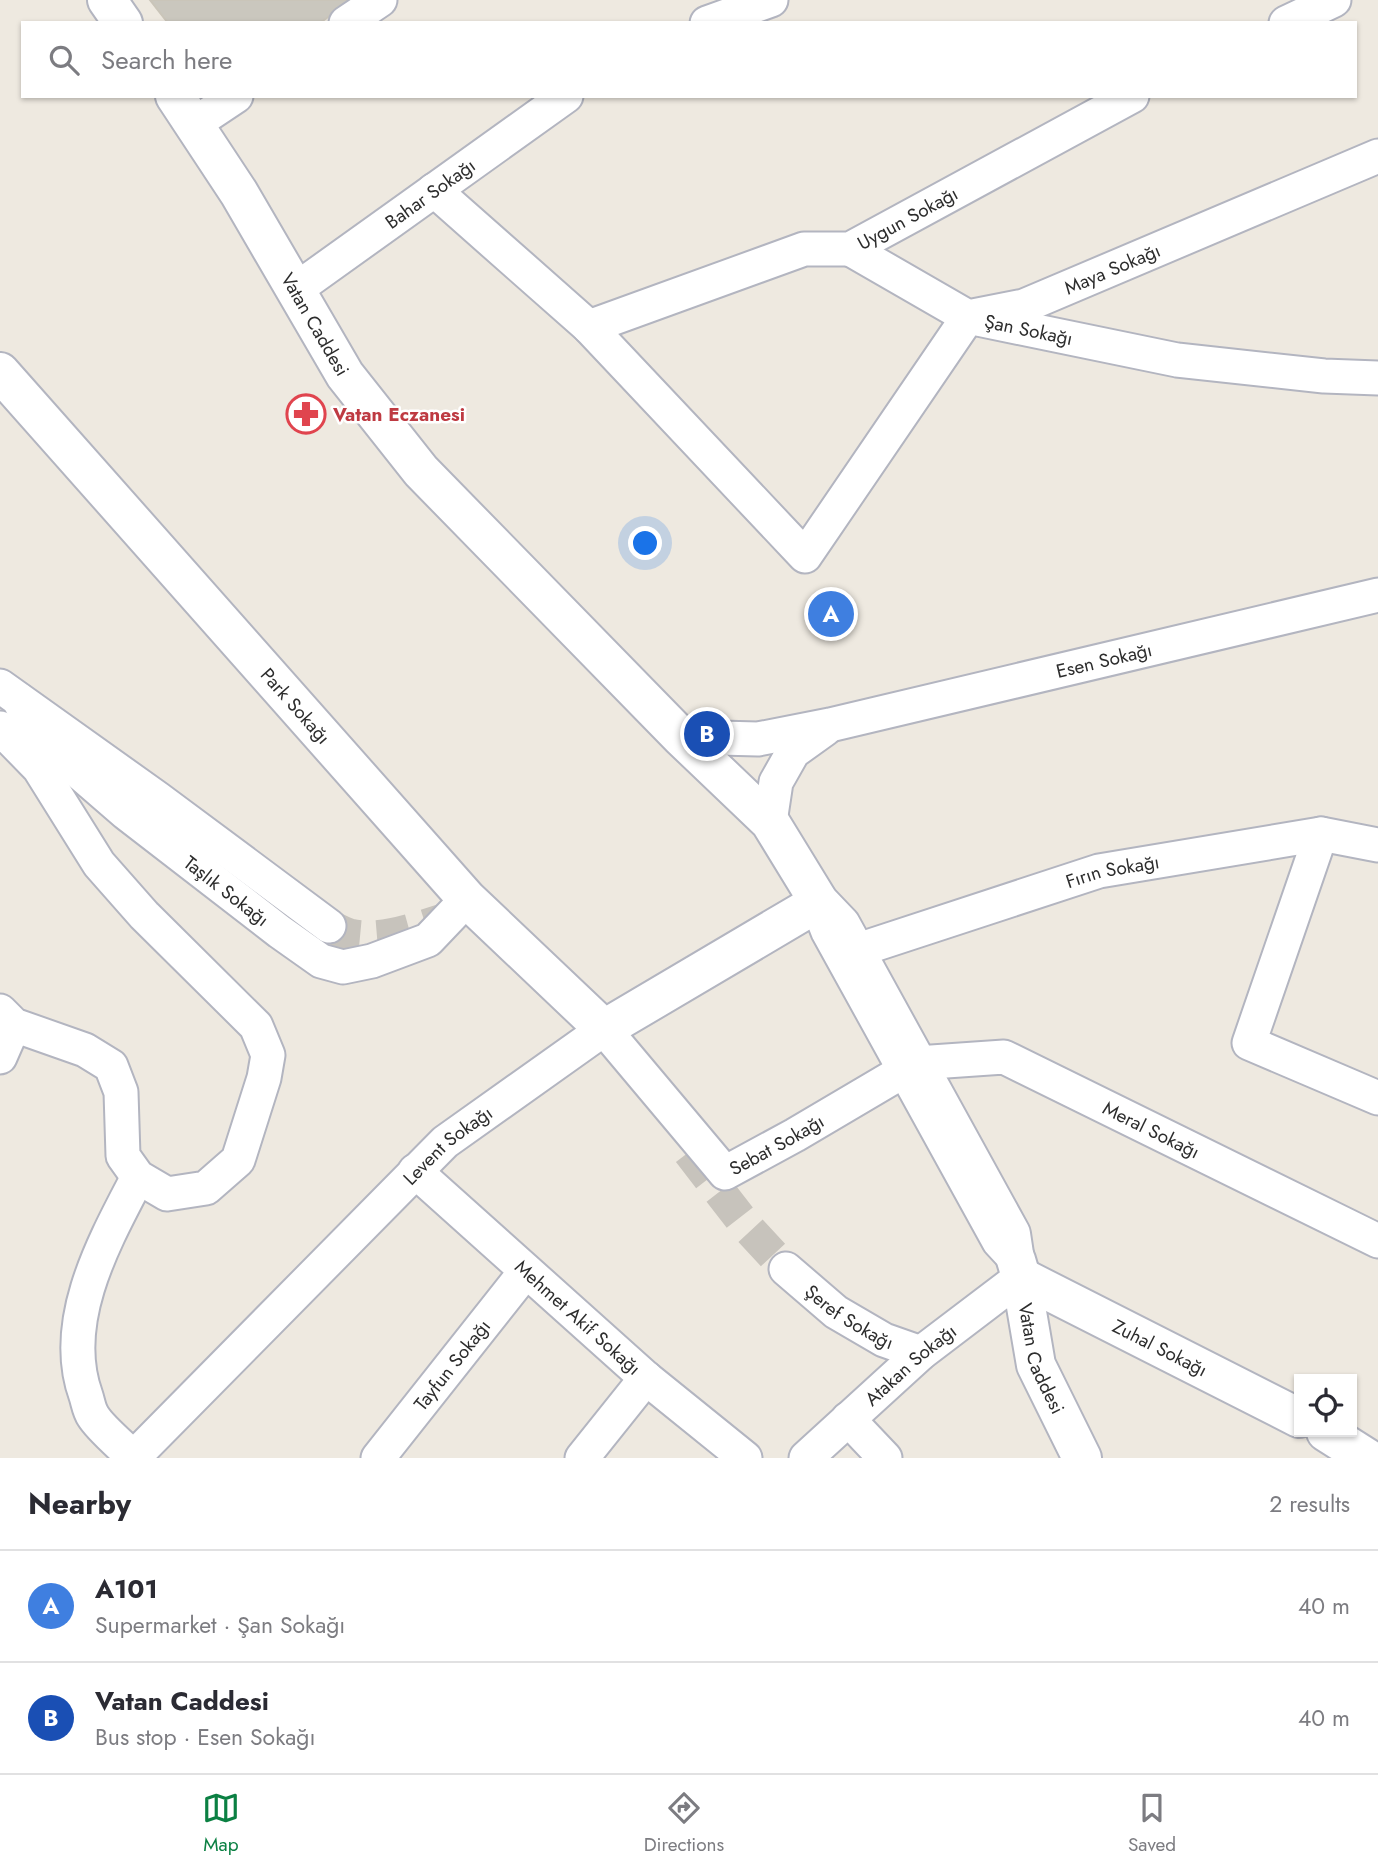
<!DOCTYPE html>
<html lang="en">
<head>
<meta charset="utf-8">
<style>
  :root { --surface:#fff; --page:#f7f7f7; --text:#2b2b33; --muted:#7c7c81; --line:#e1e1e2; --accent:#0b8043 }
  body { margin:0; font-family:Jost,sans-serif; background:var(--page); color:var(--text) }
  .controls { position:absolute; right:21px; bottom:21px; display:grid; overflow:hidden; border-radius:0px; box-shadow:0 2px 5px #0004 }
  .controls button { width:63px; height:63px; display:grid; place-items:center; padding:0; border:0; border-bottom:2px solid var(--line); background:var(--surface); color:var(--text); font:35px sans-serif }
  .you { position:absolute; left:646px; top:544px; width:24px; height:24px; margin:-18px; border:5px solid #fff; border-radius:50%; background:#1a73e8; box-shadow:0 0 0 10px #1a73e833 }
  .badge { display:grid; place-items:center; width:46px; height:46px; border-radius:50%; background:var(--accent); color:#fff; font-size:23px; font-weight:700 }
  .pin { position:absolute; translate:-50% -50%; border:4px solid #fff; box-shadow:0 2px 7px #0006 }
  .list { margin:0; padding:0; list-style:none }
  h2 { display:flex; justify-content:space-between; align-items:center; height:91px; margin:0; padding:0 28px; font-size:30px }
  h2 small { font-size:23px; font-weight:400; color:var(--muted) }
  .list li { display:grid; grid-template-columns:46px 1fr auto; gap:21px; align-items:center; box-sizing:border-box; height:112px; padding:0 28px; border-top:2px solid var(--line) }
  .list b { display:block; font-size:26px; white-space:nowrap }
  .list p { margin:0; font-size:23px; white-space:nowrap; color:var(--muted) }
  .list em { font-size:23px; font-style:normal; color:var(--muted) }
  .icon { flex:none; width:38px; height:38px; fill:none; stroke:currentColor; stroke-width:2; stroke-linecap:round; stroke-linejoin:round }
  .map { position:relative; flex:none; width:1378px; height:1458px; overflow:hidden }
  .search { position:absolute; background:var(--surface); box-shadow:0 2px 5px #0004; left:21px; right:21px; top:21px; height:77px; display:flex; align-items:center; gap:18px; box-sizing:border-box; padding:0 24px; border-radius:0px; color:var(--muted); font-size:26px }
  .sheet { height:315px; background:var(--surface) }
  nav { display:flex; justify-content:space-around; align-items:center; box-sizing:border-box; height:98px; border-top:2px solid var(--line); background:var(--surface); font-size:19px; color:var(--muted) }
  nav a { display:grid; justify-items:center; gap:4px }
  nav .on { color:var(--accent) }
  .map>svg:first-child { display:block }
</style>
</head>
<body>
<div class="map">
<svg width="1378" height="1458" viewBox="0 0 1378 1458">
  <rect width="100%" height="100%" fill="#eee9e0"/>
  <polygon fill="#cac7be" stroke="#cac5b9" stroke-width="2" points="150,0 351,0 320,23 168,23"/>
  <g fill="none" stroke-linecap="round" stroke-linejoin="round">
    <g stroke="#c7c3bc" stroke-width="33" stroke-dasharray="33 17" stroke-linecap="butt">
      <path d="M329,926C336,929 343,933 350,935C380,942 414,929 443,920"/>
      <polyline points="689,1152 747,1227 786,1269"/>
    </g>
    <g stroke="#b3b5c0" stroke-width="37">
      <g id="street">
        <polyline points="346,23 380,0"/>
        <polyline points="707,23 771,0"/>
        <polyline points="1286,23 1334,0"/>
        <polyline points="194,124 236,96"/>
        <path id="s1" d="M434,190L589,327L805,556L968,317L1177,360L1324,376L1378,378"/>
        <path id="s2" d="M850,249L968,317L1024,306L1378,156"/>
        <path id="s3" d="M295,290L566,96"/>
        <path id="s4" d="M589,327L804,249H850L1132,96"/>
        <polyline points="0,686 157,798 329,926"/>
        <path id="s5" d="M19,700L37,736L126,813L280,932L321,961L343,967L372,961L428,940L467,899"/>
        <polyline points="0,728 39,768 99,864 144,915 256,1026 268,1055 264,1078 238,1160 206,1188 167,1194 138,1177 123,1156 121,1092 111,1066 85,1050 14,1025 0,1011"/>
        <path id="s6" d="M681,737L758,739L830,725L1378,595"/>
        <polyline points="770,822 776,782 793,752 825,729"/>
        <polyline points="1321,834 1249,1043 1378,1098"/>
        <path id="s7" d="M855,951L1099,871L1321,834L1378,845"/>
        <polyline points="0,1057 14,1025"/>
        <path id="s8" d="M415,1171L646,1378L745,1458"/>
        <path id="s9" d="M786,1269L836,1312L884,1340L921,1353"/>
        <polyline points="848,1419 885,1458"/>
        <path id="s10" d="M133,1458L445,1142L604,1029L725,1173L795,1135L917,1063L1004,1057L1378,1241"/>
        <path d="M134,1458C123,1447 100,1428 93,1416C89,1410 88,1402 86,1396C59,1322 104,1242 138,1177"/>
        <path id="s11" d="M378,1458L526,1271"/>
        <polyline points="582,1458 646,1378"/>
        <path id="s12" d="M806,1458L921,1353L1021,1277"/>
      </g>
    </g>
    <g stroke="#b3b5c0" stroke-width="42">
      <g id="secondary">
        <polyline points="107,0 123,23"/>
        <path id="s13" d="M175,96L239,193L345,375L421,471L681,737L770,822L819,902L830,930L1001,1240L1014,1254L1011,1234L841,925L819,902"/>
        <path id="s14" d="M0,372L467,899L604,1029L819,902"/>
        <path id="s15" d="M1016,1260L1021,1277L1036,1365L1082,1458"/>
        <path id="s16" d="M1021,1277L1299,1418"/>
        <polyline points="1326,1432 1367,1458"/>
      </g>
    </g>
    <use href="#street" stroke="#fff" stroke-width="33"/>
    <use href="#secondary" stroke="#fff" stroke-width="38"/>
  </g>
  <defs>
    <g id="pharmacy-ring" transform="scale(2.0125)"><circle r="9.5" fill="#fff" stroke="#e0444e" stroke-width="1.5"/><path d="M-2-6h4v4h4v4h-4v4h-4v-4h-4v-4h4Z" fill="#e0444e"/></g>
  </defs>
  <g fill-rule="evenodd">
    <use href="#pharmacy-ring" x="306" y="414"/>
  </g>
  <g text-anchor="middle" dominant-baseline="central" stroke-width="5" stroke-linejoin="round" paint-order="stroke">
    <g font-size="19" fill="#2d2d2d" stroke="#fff">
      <text stroke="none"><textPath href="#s3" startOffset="166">Bahar Sokağı</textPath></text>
      <text stroke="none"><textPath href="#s4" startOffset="340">Uygun Sokağı</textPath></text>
      <text stroke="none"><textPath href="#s2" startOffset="289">Maya Sokağı</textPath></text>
      <text stroke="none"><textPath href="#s13" startOffset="268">Vatan Caddesi</textPath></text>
      <text stroke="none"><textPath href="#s1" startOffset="873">Şan Sokağı</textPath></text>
      <text stroke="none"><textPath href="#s6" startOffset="432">Esen Sokağı</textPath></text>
      <text stroke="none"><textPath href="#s14" startOffset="446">Park Sokağı</textPath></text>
      <text stroke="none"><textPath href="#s7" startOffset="270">Fırın Sokağı</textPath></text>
      <text stroke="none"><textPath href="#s5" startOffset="285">Taşlık Sokağı</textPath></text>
      <text stroke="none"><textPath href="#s10" startOffset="1300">Meral Sokağı</textPath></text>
      <text stroke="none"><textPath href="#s10" startOffset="886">Sebat Sokağı</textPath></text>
      <text stroke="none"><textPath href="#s10" startOffset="444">Levent Sokağı</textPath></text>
      <text stroke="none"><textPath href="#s9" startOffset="80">Şeref Sokağı</textPath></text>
      <text stroke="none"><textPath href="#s8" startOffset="219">Mehmet Akif Sokağı</textPath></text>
      <text stroke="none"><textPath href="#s16" startOffset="156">Zuhal Sokağı</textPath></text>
      <text stroke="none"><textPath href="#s15" startOffset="102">Vatan Caddesi</textPath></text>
      <text stroke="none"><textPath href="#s11" startOffset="119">Tayfun Sokağı</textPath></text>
      <text stroke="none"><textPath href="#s12" startOffset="140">Atakan Sokağı</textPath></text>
    </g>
    <g font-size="19" font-weight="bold" fill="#be3a42" stroke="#fff" text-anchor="start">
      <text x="333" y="414">Vatan Eczanesi</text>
    </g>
  </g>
</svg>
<div class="controls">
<button><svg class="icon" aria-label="locate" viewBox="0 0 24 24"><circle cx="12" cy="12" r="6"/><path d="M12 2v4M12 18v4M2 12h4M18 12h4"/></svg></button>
</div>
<div class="you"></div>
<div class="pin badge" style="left:831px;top:614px;background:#3f7fe0">A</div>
<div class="pin badge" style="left:707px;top:734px;background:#1a4fb4">B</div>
<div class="search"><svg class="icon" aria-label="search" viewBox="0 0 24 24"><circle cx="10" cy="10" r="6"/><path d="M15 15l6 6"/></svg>Search here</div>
</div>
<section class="sheet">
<h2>Nearby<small>2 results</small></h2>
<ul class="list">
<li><span class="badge" style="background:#3f7fe0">A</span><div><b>A101</b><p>Supermarket · Şan Sokağı</p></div><em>40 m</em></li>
<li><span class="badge" style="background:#1a4fb4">B</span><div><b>Vatan Caddesi</b><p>Bus stop · Esen Sokağı</p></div><em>40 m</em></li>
</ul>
</section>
<nav>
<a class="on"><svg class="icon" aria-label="map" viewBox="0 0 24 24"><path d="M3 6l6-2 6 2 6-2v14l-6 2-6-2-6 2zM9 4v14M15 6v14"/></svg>Map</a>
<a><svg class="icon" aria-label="directions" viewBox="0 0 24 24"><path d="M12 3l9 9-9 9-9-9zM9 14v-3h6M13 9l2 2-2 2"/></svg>Directions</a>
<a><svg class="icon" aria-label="saved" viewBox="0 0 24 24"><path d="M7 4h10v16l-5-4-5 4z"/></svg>Saved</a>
</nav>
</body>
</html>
